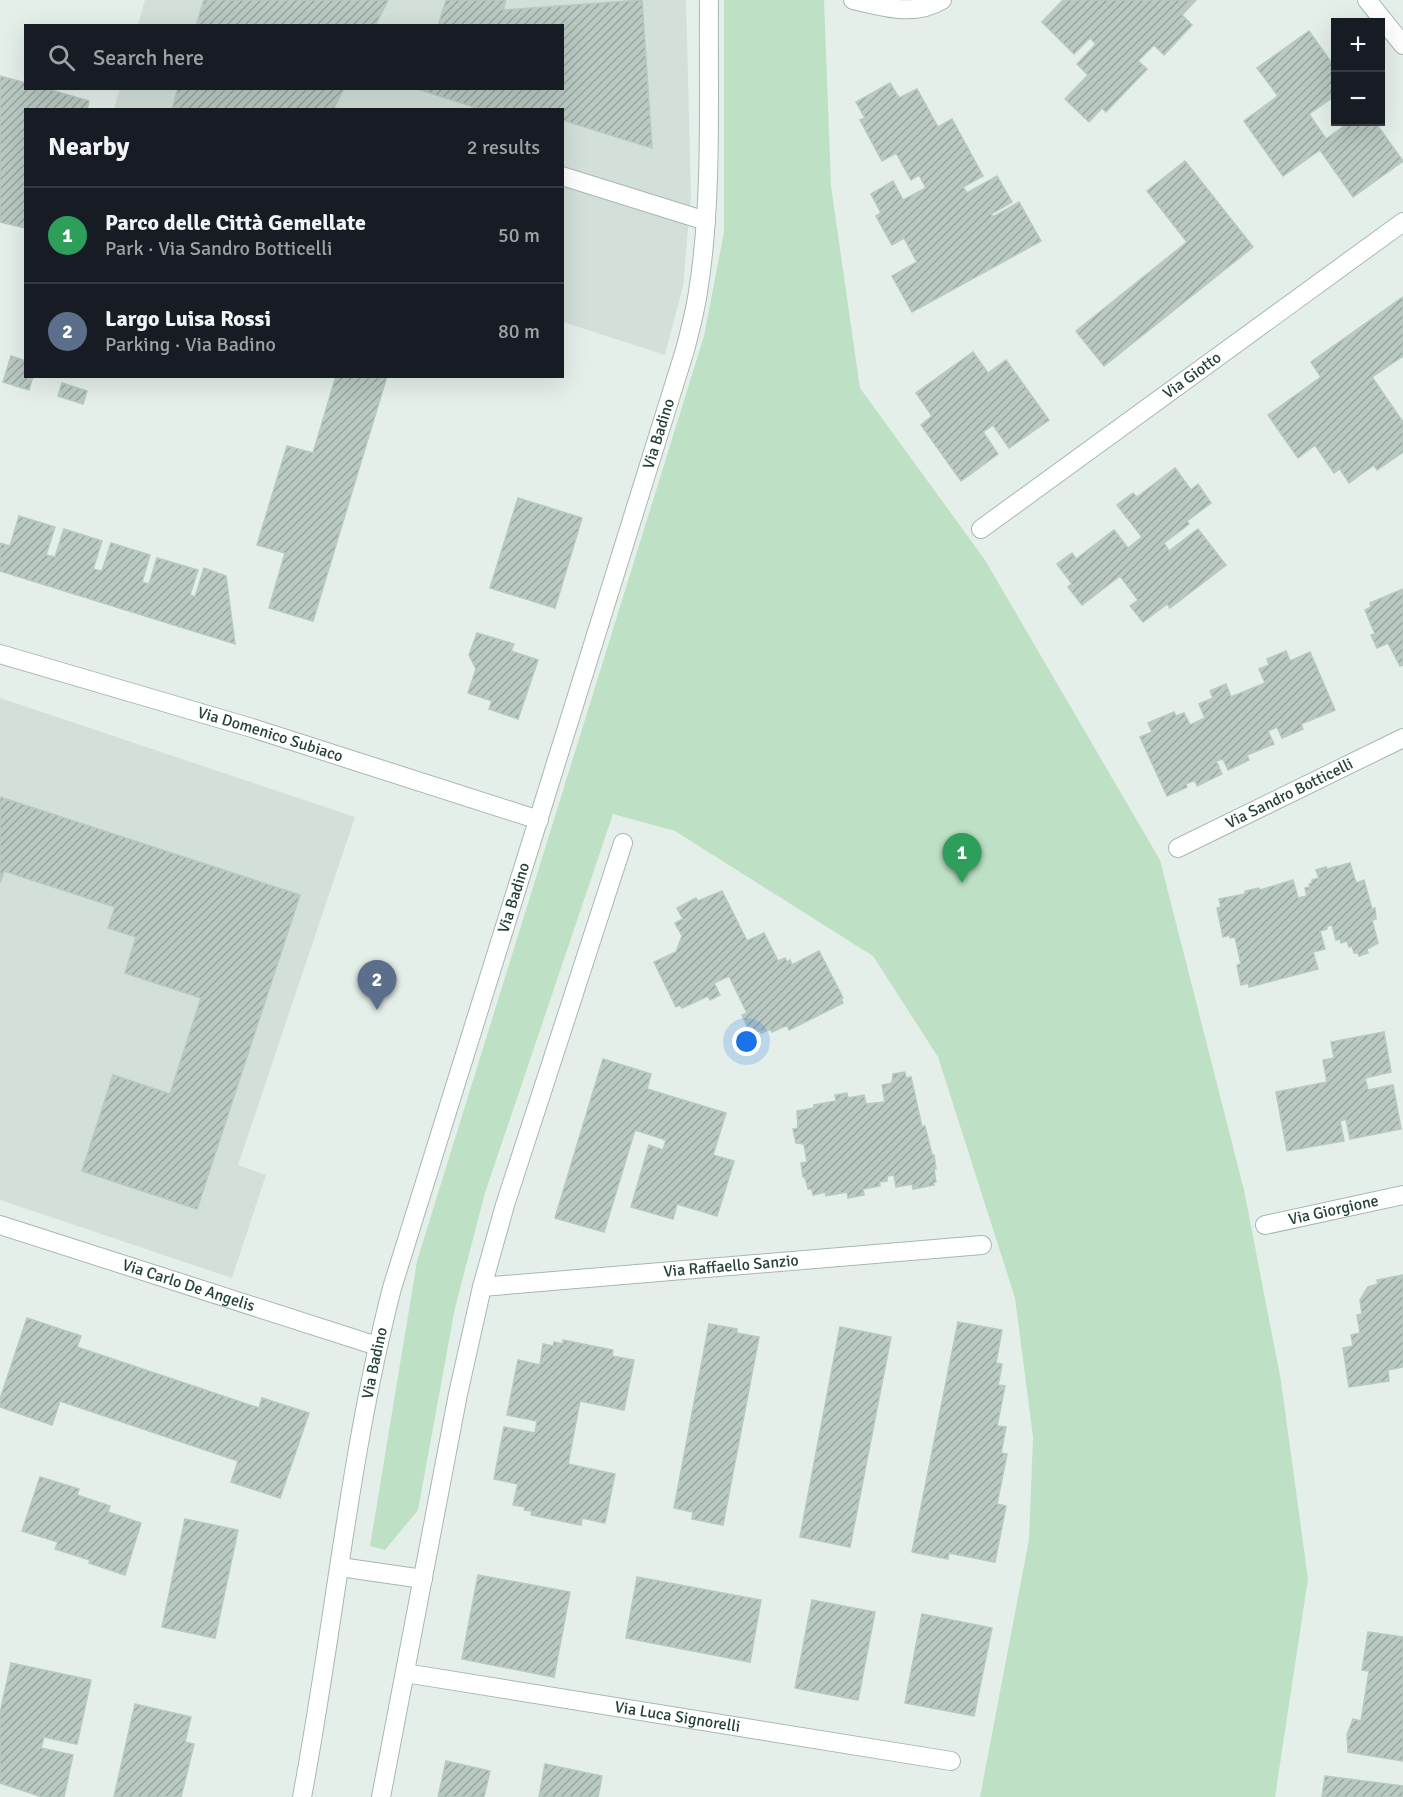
<!DOCTYPE html>
<html lang="en">
<head>
<meta charset="utf-8">
<style>
  :root { --surface:#171b24; --page:#20242c; --text:#f1f3f6; --muted:#9ea1a6; --line:#363941; --accent:#2563eb }
  body { margin:0; font-family:Signika,sans-serif; background:var(--page); color:var(--text) }
  .controls { position:absolute; right:18px; top:18px; display:grid; overflow:hidden; border-radius:0px; box-shadow:0 6px 24px #0002 }
  .controls button { width:54px; height:54px; display:grid; place-items:center; padding:0; border:0; border-bottom:2px solid var(--line); background:var(--surface); color:var(--text); font:30px sans-serif }
  .you { position:absolute; left:747px; top:1042px; width:21px; height:21px; margin:-15px; border:4px solid #fff; border-radius:50%; background:#1a73e8; box-shadow:0 0 0 9px #1a73e833 }
  .badge { display:grid; place-items:center; width:39px; height:39px; border-radius:50%; background:var(--accent); color:#fff; font-size:20px; font-weight:700 }
  .pin { position:absolute; translate:-50% -50px; filter:drop-shadow(0 2px 3px #0008) }
  .pin::after { content:''; position:absolute; top:32px; width:21px; height:18px; background:inherit; clip-path:polygon(0 0,100% 0,50% 100%) }
  .list { margin:0; padding:0; list-style:none }
  h2 { display:flex; justify-content:space-between; align-items:center; height:78px; margin:0; padding:0 24px; font-size:26px }
  h2 small { font-size:20px; font-weight:400; color:var(--muted) }
  .list li { display:grid; grid-template-columns:39px 1fr auto; gap:18px; align-items:center; box-sizing:border-box; height:96px; padding:0 24px; border-top:2px solid var(--line) }
  .list b { display:block; font-size:22px; white-space:nowrap }
  .list p { margin:0; font-size:20px; white-space:nowrap; color:var(--muted) }
  .list em { font-size:20px; font-style:normal; color:var(--muted) }
  .icon { flex:none; width:33px; height:33px; fill:none; stroke:currentColor; stroke-width:2; stroke-linecap:round; stroke-linejoin:round }
  .map { position:relative; flex:none; width:1403px; height:1797px; overflow:hidden }
  .search { position:absolute; background:var(--surface); box-shadow:0 6px 24px #0002; left:24px; top:24px; width:540px; height:66px; display:flex; align-items:center; gap:15px; box-sizing:border-box; padding:0 21px; border-radius:0px; color:var(--muted); font-size:22px }
  .panel { position:absolute; background:var(--surface); box-shadow:0 6px 24px #0002; left:24px; top:108px; width:540px; height:270px; border-radius:0px }
  .map>svg:first-child { display:block }
</style>
</head>
<body>
<div class="map">
<svg width="1403" height="1797" viewBox="0 0 1403 1797">
  <defs>
    <pattern id="building-hatch" width="6" height="6" patternUnits="userSpaceOnUse" patternTransform="scale(1.5)"><rect width="6" height="6" fill="#bacac3"/><path d="M-1 1l2-2M0 6l6-6M5 7l2-2" fill="none" stroke="#97a69f"/></pattern>
  </defs>
  <rect width="100%" height="100%" fill="#e5efea"/>
  <g fill="#d3dfd9">
    <polygon points="145,0 686,0 691,196 683,286 665,355 563,322 562,110 114,109 120,88 562,88 562,26 138,25"/>
    <polygon points="0,698 355,817 238,1165 266,1175 232,1278 0,1200"/>
  </g>
  <polygon fill="#bee1c5" points="724,0 824,0 831,186 860,388 985,560 1160,860 1244,1190 1281,1381 1308,1579 1275,1797 980,1797 1029,1539 1033,1437 1015,1298 938,1057 873,956 675,831 613,814 485,1193 455,1308 418,1510 385,1550 370,1546 417,1261 704,336 724,232"/>
  <g fill="url(#building-hatch)" stroke="#b7c9c1" stroke-width="1.5">
    <polygon points="204,0 388,0 375,26 196,26"/>
    <polygon points="446,0 506,0 503,10 642,0 652,148 562,120 562,110 483,110 418,89 562,88 562,26 438,26"/>
    <polygon points="1063,0 1196,0 1182,15 1192,25 1164,55 1154,45 1138,61 1147,69 1106,112 1102,108 1089,122 1065,99 1088,75 1077,64 1096,44 1090,38 1074,54 1042,22"/>
    <polygon points="1309,31 1336,69 1336,95 1309,114 1326,139 1350,122 1375,122 1403,161 1353,197 1320,150 1283,176 1244,121 1278,96 1257,68"/>
    <polygon points="0,76 26,83 26,88 44,88 89,101 87,110 26,110 26,228 0,222"/>
    <polygon points="890,83 899,98 917,89 938,127 952,119 983,176 963,187 967,193 997,176 1012,202 991,214 993,217 1019,202 1041,241 912,312 892,276 917,262 904,238 892,245 876,216 881,213 871,194 893,181 903,200 926,188 919,175 911,180 896,153 882,161 860,120 865,118 856,102"/>
    <polygon points="178,88 344,88 333,110 172,110"/>
    <polygon points="1185,161 1253,247 1104,366 1076,331 1187,242 1147,191"/>
    <polygon points="1403,297 1403,356 1372,377 1403,422 1403,452 1377,470 1374,465 1349,483 1340,469 1334,473 1315,445 1298,458 1268,415 1321,377 1311,362"/>
    <polygon points="973,352 988,373 1006,360 1049,420 1009,448 993,425 983,432 998,454 961,481 921,425 932,416 916,393"/>
    <polygon points="11,356 26,361 26,376 33,376 29,390 3,382"/>
    <polygon points="336,376 387,376 313,621 269,608 285,553 257,545 287,446 313,453"/>
    <polygon points="62,383 87,391 83,404 58,396"/>
    <polygon points="1175,468 1191,490 1198,484 1211,503 1187,521 1189,524 1164,543 1169,551 1198,529 1226,565 1170,608 1167,604 1143,622 1130,606 1138,600 1120,576 1082,605 1068,587 1072,584 1057,564 1072,553 1076,559 1114,530 1128,548 1142,537 1117,505 1133,493 1137,497"/>
    <polygon points="518,498 582,518 555,608 490,588"/>
    <polygon points="19,516 55,527 46,555 55,557 64,529 102,541 93,569 102,571 111,543 150,555 142,582 149,584 157,558 198,570 190,595 195,597 204,568 226,576 235,644 0,571 0,543 10,546"/>
    <polygon points="1403,589 1403,665 1400,666 1388,643 1377,648 1371,635 1375,634 1365,610 1371,607 1370,603"/>
    <polygon points="477,633 514,644 511,651 538,660 518,719 489,709 492,701 468,693 476,669 469,655"/>
    <polygon points="1286,651 1290,661 1310,652 1335,710 1301,724 1303,729 1282,738 1277,727 1268,731 1274,744 1247,755 1249,760 1228,770 1223,759 1216,761 1222,774 1197,786 1195,780 1186,784 1187,787 1167,796 1140,737 1152,732 1148,723 1174,712 1176,716 1184,713 1190,725 1205,718 1199,704 1213,698 1210,691 1226,684 1231,697 1265,683 1259,669 1269,665 1267,659"/>
    <polygon points="0,797 300,895 197,1209 82,1171 113,1075 170,1094 201,998 125,973 136,937 108,928 115,907 4,871 0,883"/>
    <polygon points="1350,863 1356,883 1364,880 1372,909 1375,908 1376,919 1372,920 1378,943 1367,949 1368,953 1359,956 1358,953 1354,953 1352,946 1349,947 1347,941 1341,943 1340,939 1336,940 1332,925 1327,926 1327,929 1320,931 1325,949 1313,952 1318,969 1249,987 1248,983 1241,985 1237,965 1241,964 1235,937 1230,938 1230,935 1223,937 1217,908 1221,907 1219,899 1245,894 1245,891 1259,888 1260,890 1293,880 1298,898 1307,896 1305,888 1310,887 1309,884 1312,883 1312,880 1319,878 1316,870 1326,867 1327,869"/>
    <polygon points="722,891 747,941 764,933 778,961 785,958 787,962 790,960 792,965 819,951 843,998 841,999 843,1003 789,1030 787,1025 772,1032 770,1029 761,1033 760,1030 751,1034 742,1015 747,1013 729,976 714,983 720,995 710,1000 708,996 682,1008 680,1005 676,1007 654,962 676,952 682,936 675,923 683,919 677,908 696,898 698,901"/>
    <polygon points="1384,1032 1391,1072 1365,1078 1368,1090 1393,1085 1401,1129 1350,1139 1346,1119 1340,1121 1344,1141 1287,1151 1276,1092 1327,1082 1323,1060 1334,1058 1331,1042"/>
    <polygon points="603,1059 651,1074 647,1089 726,1113 713,1155 734,1161 717,1216 677,1204 673,1219 631,1207 649,1145 663,1150 666,1140 635,1130 604,1232 555,1218"/>
    <polygon points="905,1072 906,1078 911,1077 922,1127 925,1126 932,1155 934,1155 936,1169 934,1169 936,1182 933,1183 934,1185 913,1189 912,1184 896,1187 894,1175 887,1176 887,1181 879,1182 880,1186 863,1189 864,1195 848,1198 847,1192 826,1196 825,1192 813,1195 812,1189 808,1189 805,1177 803,1177 801,1163 807,1162 804,1144 796,1143 793,1129 798,1128 797,1111 814,1108 814,1105 836,1101 835,1095 847,1093 848,1098 864,1095 866,1104 885,1102 882,1085 892,1083 893,1074"/>
    <polygon points="1403,1275 1403,1367 1388,1370 1389,1381 1349,1387 1343,1348 1353,1346 1351,1335 1360,1333 1357,1315 1362,1314 1360,1300 1368,1287 1378,1284 1377,1280"/>
    <polygon points="27,1318 81,1336 77,1347 259,1408 262,1398 309,1413 280,1498 231,1482 238,1461 60,1401 52,1425 0,1407 0,1399"/>
    <polygon points="958,1322 1002,1330 996,1363 1002,1364 998,1385 1005,1386 997,1426 1006,1427 1001,1453 1007,1454 997,1504 1006,1506 995,1562 949,1553 948,1559 912,1552"/>
    <polygon points="709,1324 737,1329 737,1333 759,1337 723,1525 692,1519 693,1512 674,1508"/>
    <polygon points="840,1327 891,1337 850,1547 800,1537"/>
    <polygon points="563,1340 613,1350 612,1356 634,1360 624,1410 580,1401 568,1464 615,1474 605,1523 582,1518 581,1525 531,1515 532,1511 524,1510 525,1507 513,1505 518,1484 494,1479 504,1427 535,1433 537,1421 507,1415 518,1360 540,1365 543,1344 553,1346 554,1342 563,1344"/>
    <polygon points="40,1477 79,1489 77,1495 110,1506 108,1512 141,1523 125,1575 89,1563 90,1560 55,1549 58,1542 22,1531"/>
    <polygon points="185,1519 238,1530 215,1638 162,1627"/>
    <polygon points="478,1575 570,1592 554,1677 462,1659"/>
    <polygon points="637,1577 761,1600 750,1662 626,1638"/>
    <polygon points="812,1600 875,1612 858,1700 795,1688"/>
    <polygon points="922,1614 992,1628 974,1716 905,1703"/>
    <polygon points="1368,1632 1403,1637 1403,1761 1348,1752 1347,1735 1353,1719 1361,1721 1369,1671 1362,1670"/>
    <polygon points="11,1663 91,1680 77,1744 44,1737 41,1748 73,1755 64,1797 42,1797 0,1783 0,1713"/>
    <polygon points="135,1704 191,1717 185,1742 194,1744 181,1797 114,1797"/>
    <polygon points="446,1761 490,1771 484,1797 438,1797"/>
    <polygon points="545,1764 602,1776 598,1797 539,1797"/>
    <polygon points="1325,1776 1403,1786 1403,1797 1322,1797"/>
  </g>
  <g fill="none" stroke-linecap="round" stroke-linejoin="round">
    <g stroke="#a7b8b1" stroke-width="20">
      <g id="minor">
        <path d="M853,0C883,7 914,17 942,0"/>
        <polyline points="1367,0 1403,45"/>
        <polyline points="562,176 706,221"/>
        <path id="s1" d="M981,529L1403,222"/>
        <path id="s2" d="M0,654L252,728L539,820"/>
        <path id="s3" d="M1178,848L1403,738"/>
        <path id="s4" d="M0,1225L377,1346"/>
        <path id="s5" d="M1265,1225L1403,1195"/>
        <path id="s6" d="M482,1287L982,1245"/>
        <polyline points="340,1567 423,1579"/>
        <path id="s7" d="M405,1673L951,1761"/>
        <path id="s8" d="M302,1797C334,1628 349,1455 392,1288L685,350C690,331 695,312 698,292C713,198 708,95 709,0"/>
        <polyline points="381,1797 458,1394 482,1287 505,1205 623,843"/>
      </g>
    </g>
    <use href="#minor" stroke="#fff" stroke-width="18"/>
  </g>
  <g text-anchor="middle" dominant-baseline="central" stroke-width="4.5" stroke-linejoin="round" paint-order="stroke">
    <g font-size="16" fill="#234238" stroke="#f7fbf9">
      <text stroke="none"><textPath href="#s1" startOffset="261">Via Giotto</textPath></text>
      <text stroke="none"><textPath href="#s8" startOffset="1412">Via Badino</textPath></text>
      <text stroke="none"><textPath href="#s2" startOffset="282">Via Domenico Subiaco</textPath></text>
      <text stroke="none"><textPath href="#s3" startOffset="124">Via Sandro Botticelli</textPath></text>
      <text stroke="none"><textPath href="#s8" startOffset="926">Via Badino</textPath></text>
      <text stroke="none"><textPath href="#s5" startOffset="70">Via Giorgione</textPath></text>
      <text stroke="none"><textPath href="#s6" startOffset="250">Via Raffaello Sanzio</textPath></text>
      <text stroke="none"><textPath href="#s4" startOffset="198">Via Carlo De Angelis</textPath></text>
      <text stroke="none"><textPath href="#s8" startOffset="440">Via Badino</textPath></text>
      <text stroke="none"><textPath href="#s7" startOffset="276">Via Luca Signorelli</textPath></text>
    </g>
  </g>
</svg>
<div class="controls">
<button>+</button>
<button>−</button>
</div>
<div class="you"></div>
<div class="pin badge" style="left:962px;top:883px;background:#2e9e5b">1</div>
<div class="pin badge" style="left:377px;top:1010px;background:#5c6f8a">2</div>
<div class="search"><svg class="icon" aria-label="search" viewBox="0 0 24 24"><circle cx="10" cy="10" r="6"/><path d="M15 15l6 6"/></svg>Search here</div>
<section class="panel">
<h2>Nearby<small>2 results</small></h2>
<ul class="list">
<li><span class="badge" style="background:#2e9e5b">1</span><div><b>Parco delle Città Gemellate</b><p>Park · Via Sandro Botticelli</p></div><em>50 m</em></li>
<li><span class="badge" style="background:#5c6f8a">2</span><div><b>Largo Luisa Rossi</b><p>Parking · Via Badino</p></div><em>80 m</em></li>
</ul>
</section>
</div>
</body>
</html>
